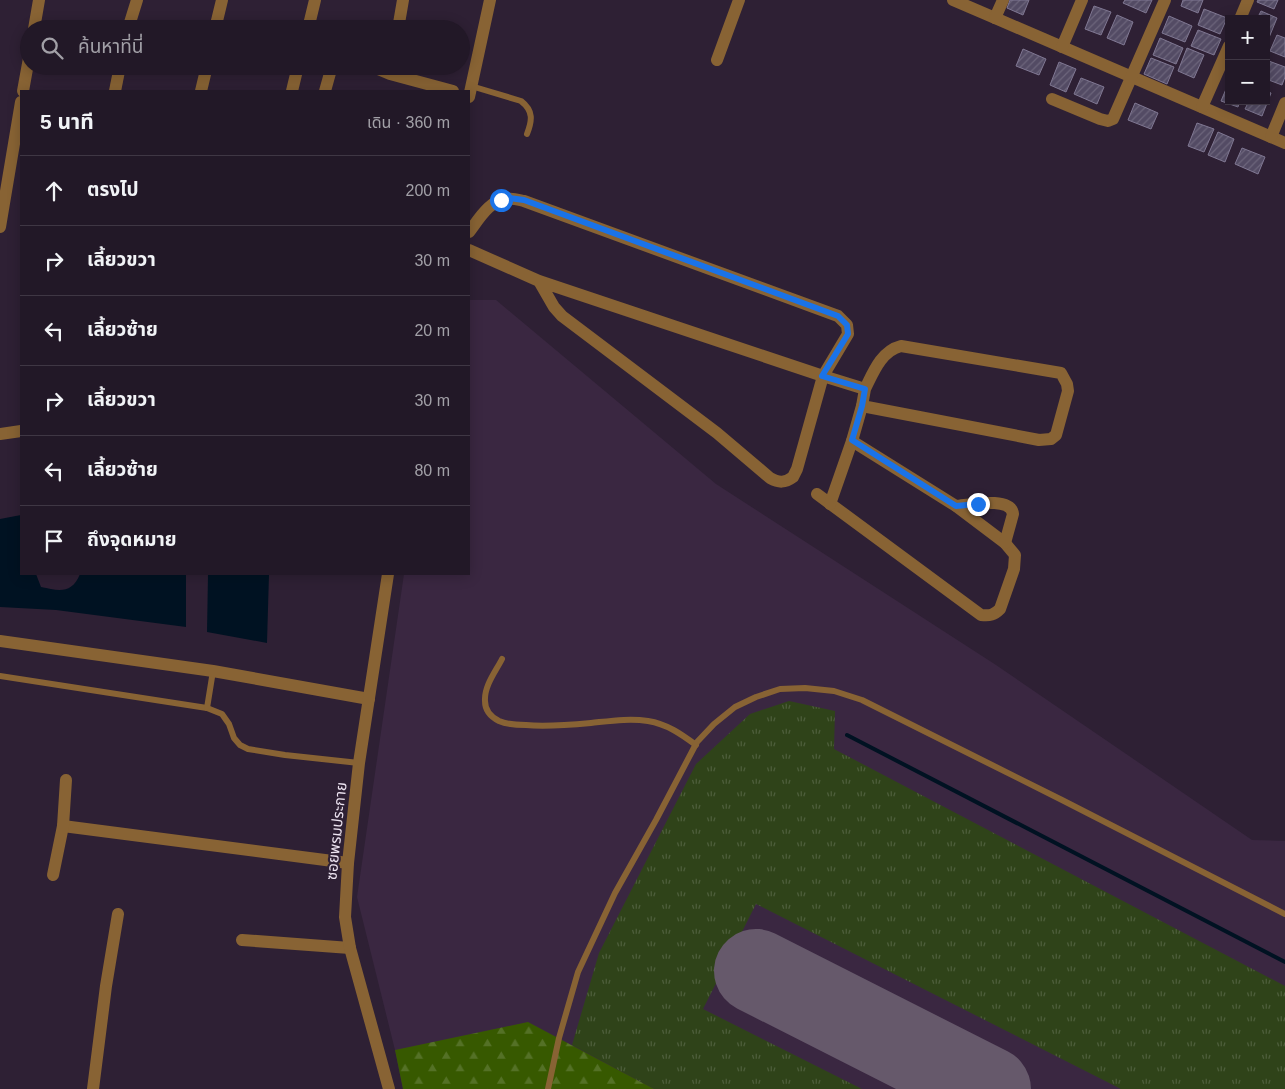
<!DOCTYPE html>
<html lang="th">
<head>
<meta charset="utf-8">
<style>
  :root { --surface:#221827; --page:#2a212f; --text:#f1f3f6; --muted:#a2a0a7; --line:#3f3744 }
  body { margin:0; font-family:Arial,"Noto Sans Thai",sans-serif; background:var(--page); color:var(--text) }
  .controls { position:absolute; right:15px; top:15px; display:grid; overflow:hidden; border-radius:0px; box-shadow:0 2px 12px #0003 }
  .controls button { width:45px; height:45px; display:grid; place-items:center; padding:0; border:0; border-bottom:1px solid var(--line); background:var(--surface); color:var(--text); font:25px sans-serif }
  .stop { position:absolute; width:15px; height:15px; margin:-11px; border:4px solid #1a73e8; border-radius:50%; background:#fff }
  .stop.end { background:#1a73e8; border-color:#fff; box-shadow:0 1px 5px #0008 }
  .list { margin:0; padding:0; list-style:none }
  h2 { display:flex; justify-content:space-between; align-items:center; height:65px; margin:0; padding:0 20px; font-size:21px }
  h2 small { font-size:16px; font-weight:400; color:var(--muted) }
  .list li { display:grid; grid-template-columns:32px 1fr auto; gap:15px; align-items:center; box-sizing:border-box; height:70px; padding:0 20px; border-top:1px solid var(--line) }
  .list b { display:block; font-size:19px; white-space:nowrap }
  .list em { font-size:16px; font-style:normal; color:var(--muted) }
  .icon { flex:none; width:28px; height:28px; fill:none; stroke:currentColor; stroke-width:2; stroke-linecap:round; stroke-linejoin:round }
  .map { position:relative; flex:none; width:1285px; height:1089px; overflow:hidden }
  .search { position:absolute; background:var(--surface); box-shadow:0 2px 12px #0003; left:20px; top:20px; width:450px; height:55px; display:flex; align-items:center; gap:12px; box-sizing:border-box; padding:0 18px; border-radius:28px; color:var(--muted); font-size:19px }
  .panel { position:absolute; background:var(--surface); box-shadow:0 2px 12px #0003; left:20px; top:90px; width:450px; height:485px; border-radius:0px }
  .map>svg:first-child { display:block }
</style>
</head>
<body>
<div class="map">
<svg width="1285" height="1089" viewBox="0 0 1285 1089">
  <defs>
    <pattern id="grass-tufts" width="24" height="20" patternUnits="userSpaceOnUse" patternTransform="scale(1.25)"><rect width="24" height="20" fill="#2f4319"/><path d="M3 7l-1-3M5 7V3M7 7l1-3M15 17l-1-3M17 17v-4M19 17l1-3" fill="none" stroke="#4d5e3b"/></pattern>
    <pattern id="forest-firs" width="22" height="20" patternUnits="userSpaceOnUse" patternTransform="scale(1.25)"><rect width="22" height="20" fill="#375900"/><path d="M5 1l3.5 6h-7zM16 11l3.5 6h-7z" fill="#547126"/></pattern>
    <pattern id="building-hatch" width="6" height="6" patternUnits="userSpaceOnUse" patternTransform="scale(1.25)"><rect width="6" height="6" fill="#534b64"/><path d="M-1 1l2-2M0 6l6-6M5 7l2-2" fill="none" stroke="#6c657b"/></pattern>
  </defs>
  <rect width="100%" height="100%" fill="#2e2034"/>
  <polygon fill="#3a2741" points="469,300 496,300 716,484 996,665 1252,840 1285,841 1285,1089 403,1089 395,1050 357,897 404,574 469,574"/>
  <polygon fill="url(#grass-tufts)" points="789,701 835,711 834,749 1285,986 1285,1089 1121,1089 756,904 703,1009 862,1089 654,1089 572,1045 599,953 696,764 750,714"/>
  <polygon fill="url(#forest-firs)" points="528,1022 654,1089 403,1089 395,1050"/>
  <g fill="#001222">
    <path d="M21,515V574H36L41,587C59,591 72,594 80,574H186V627L56,610L0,607V519Z"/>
    <polygon points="208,574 269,574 267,643 207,632"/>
  </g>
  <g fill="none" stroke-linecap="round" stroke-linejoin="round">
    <polyline stroke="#001222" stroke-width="4" points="847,735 1285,962"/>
    <polyline stroke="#66596b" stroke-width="84" points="756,971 989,1089"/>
  </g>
  <g fill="url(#building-hatch)" stroke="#807893">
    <polygon points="1010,0 1029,0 1023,15 1007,8"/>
    <polygon points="1125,0 1152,0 1146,13 1123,3"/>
    <polygon points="1183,0 1203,0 1198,13 1181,6"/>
    <polygon points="1258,0 1278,0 1274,9 1257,2"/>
    <polygon points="1094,6 1111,12 1101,35 1085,29"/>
    <polygon points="1204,9 1227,18 1220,34 1198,25"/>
    <polygon points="1261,11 1277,18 1268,40 1266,40 1266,19 1257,19"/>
    <polygon points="1117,15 1133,22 1124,45 1107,38"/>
    <polygon points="1169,16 1192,26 1185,42 1162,33"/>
    <polygon points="1198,30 1221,39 1214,55 1191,46"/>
    <polygon points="1277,35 1285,38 1285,57 1270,51"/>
    <polygon points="1160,38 1183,48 1176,64 1153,55"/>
    <polygon points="1187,48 1204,55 1194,78 1178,71"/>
    <polygon points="1023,49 1046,59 1039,75 1016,66"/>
    <polygon points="1151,58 1174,67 1167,84 1144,74"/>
    <polygon points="1266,60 1285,67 1285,77 1282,85 1266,79"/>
    <polygon points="1059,62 1076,69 1066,92 1050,85"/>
    <polygon points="1081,78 1104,87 1097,104 1074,94"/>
    <polygon points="1229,82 1229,101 1240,101 1238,107 1221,101"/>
    <polygon points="1266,91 1271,93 1262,116 1245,109 1249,101 1266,101"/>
    <polygon points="1135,103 1158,113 1151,129 1128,120"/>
    <polygon points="1197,123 1214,129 1204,152 1188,146"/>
    <polygon points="1218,132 1234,139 1225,162 1208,155"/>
    <polygon points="1242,148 1265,157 1258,174 1235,164"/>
  </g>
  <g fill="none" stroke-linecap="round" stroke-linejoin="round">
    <g stroke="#886334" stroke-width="6">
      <path d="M471,86L521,101C534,111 532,121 527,134"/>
      <path d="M502,659C496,671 484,686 485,701C485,710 491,717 499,721C508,725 517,725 526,725C547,727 569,725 591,723C610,721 629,718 648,721C667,724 681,734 696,745"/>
      <polyline points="0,676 207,708 222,714 229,724 234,738 240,745 248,749 285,755 359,763"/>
      <polyline points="207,708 213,671"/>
      <polyline points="548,1089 559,1038 578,972 615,893 656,820 697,742 714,724 735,707 756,697 780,689 805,688 834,691 862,700 1062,800 1285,914"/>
    </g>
    <g stroke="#886334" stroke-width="12">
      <polyline points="953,0 995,18"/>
      <polyline points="1003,0 995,18 1285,143"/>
      <polyline points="1240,19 1248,0"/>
      <polyline points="34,29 39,0"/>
      <polyline points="128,29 137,0"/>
      <polyline points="215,29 222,0"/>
      <polyline points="308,29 315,0"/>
      <polyline points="398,29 403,0"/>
      <polyline points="1062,47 1082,0"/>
      <polyline points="717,60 739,0"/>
      <polyline points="371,66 390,74 453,91"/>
      <polyline points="23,91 29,58"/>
      <polyline points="115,91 120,66"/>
      <polyline points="201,91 207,66"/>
      <polyline points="292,91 298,66"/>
      <polyline points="325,91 332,66"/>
      <polyline points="1052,99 1100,119 1108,121 1113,119 1165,0"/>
      <polyline points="1202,107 1229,46"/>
      <polyline points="1271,137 1285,103"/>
      <polyline points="0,227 21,102"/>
      <path d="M469,232C479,219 490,199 508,199C513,198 519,200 524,201L838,316L847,325L848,334L823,376L865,389C873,373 881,351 901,346L1061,373L1067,384L1068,391L1056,435L1051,439L1039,440L862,406L865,389"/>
      <path d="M469,250L539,281L823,376L797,469L793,477C785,483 779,483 770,478L717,433L562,316L554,307L539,281"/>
      <polyline points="0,434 21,431"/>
      <path d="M817,494L981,615C990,616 994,615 1000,609L1014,569L1015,555L1005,543L956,506L852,441L862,406"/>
      <polyline points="830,504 852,441"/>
      <path d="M956,506C969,505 1011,496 1013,514L1005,543"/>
      <polyline points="0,641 213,671 369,699"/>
      <polyline points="63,826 348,863"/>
      <polyline points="53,875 63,826 66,780"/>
      <polyline points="242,940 350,948"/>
      <polyline points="93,1089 106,986 118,914"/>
    </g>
    <g stroke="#886334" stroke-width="12">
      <polyline points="469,97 490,0"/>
      <polyline points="388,574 359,763 348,863 345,917 350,948 389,1089"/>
    </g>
  </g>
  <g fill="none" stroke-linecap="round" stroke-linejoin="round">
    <polyline stroke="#1a73e8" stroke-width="6" points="501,200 509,198 524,200 838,316 847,325 848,334 822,376 865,389 862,406 852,440 956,506 978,504"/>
  </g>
  <g text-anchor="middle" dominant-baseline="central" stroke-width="4.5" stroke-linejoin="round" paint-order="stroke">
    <g font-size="15" fill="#ede4f1" stroke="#2e2034">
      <text transform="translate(336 831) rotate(-84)">ซอยพรมประกาย</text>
    </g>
  </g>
</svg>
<div class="controls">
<button>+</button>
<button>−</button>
</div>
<div class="stop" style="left:501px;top:200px"></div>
<div class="stop end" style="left:978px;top:504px"></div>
<div class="search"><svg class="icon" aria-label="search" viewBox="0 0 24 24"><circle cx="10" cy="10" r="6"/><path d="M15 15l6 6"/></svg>ค้นหาที่นี่</div>
<section class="panel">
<h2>5 นาที<small>เดิน · 360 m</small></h2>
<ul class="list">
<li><svg class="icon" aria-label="ahead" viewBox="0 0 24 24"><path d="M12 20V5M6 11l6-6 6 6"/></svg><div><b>ตรงไป</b></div><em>200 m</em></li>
<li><svg class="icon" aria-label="right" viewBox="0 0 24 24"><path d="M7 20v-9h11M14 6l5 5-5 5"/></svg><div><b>เลี้ยวขวา</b></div><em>30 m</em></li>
<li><svg class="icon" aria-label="left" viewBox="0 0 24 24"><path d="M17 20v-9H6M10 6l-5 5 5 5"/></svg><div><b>เลี้ยวซ้าย</b></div><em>20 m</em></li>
<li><svg class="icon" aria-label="right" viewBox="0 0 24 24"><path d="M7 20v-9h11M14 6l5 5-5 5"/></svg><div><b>เลี้ยวขวา</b></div><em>30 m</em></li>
<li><svg class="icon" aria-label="left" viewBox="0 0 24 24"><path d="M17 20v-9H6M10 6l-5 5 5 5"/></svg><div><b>เลี้ยวซ้าย</b></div><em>80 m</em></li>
<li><svg class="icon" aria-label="arrive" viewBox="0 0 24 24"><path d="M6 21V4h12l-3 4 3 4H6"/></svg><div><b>ถึงจุดหมาย</b></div></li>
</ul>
</section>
</div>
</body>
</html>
